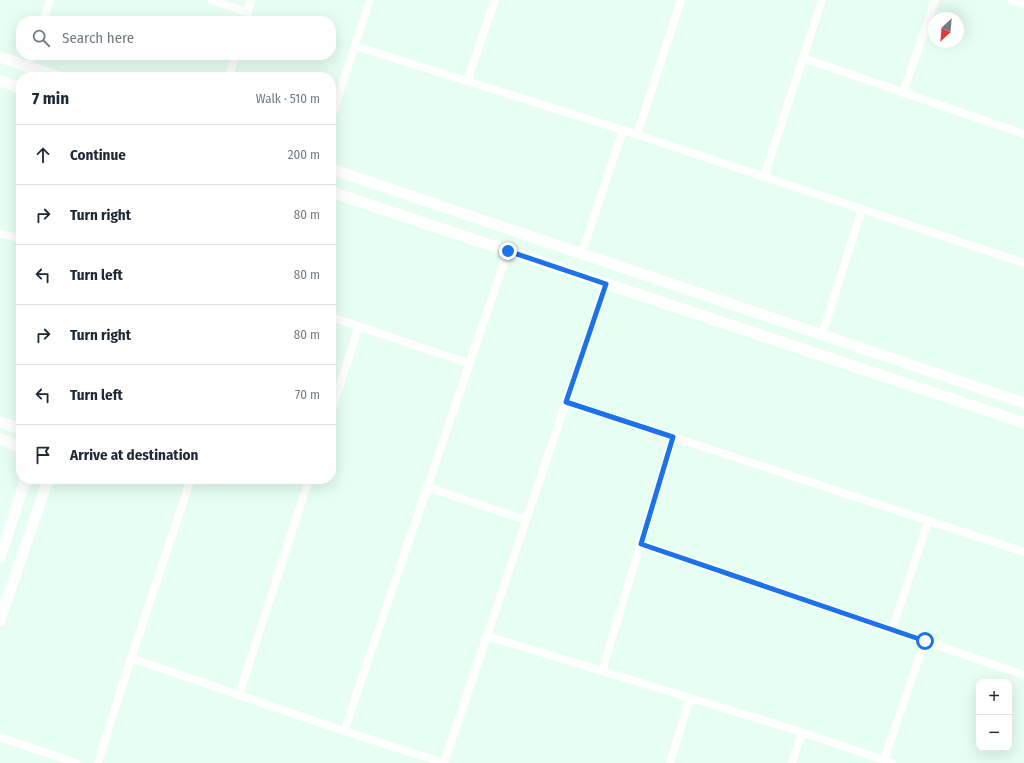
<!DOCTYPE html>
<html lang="en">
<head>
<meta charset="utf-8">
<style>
  :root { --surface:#fff; --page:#f6f6f7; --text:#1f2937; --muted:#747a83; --line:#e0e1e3 }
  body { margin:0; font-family:"Fira Sans Condensed",sans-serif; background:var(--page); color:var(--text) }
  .controls { position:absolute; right:12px; bottom:12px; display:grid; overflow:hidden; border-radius:8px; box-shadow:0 4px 16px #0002 }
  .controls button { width:36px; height:36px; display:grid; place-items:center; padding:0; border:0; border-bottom:1px solid var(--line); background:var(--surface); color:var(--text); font:20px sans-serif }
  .compass { position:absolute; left:928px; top:12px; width:36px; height:36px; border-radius:50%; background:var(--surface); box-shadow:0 4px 16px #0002; rotate:206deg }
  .stop { position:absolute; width:12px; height:12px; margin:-9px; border:3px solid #1a73e8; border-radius:50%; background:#fff }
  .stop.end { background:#1a73e8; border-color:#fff; box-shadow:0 1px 4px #0008 }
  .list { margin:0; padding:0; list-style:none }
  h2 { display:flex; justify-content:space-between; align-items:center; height:52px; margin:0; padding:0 16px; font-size:17px }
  h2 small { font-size:13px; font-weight:400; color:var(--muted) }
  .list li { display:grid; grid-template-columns:26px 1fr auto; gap:12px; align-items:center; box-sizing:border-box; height:60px; padding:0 16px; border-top:1px solid var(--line) }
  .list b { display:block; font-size:15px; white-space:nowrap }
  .list em { font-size:13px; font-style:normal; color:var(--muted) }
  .icon { flex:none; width:22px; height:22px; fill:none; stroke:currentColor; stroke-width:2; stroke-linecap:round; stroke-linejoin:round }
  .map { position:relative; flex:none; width:1024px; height:763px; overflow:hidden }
  .search { position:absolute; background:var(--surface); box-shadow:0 4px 16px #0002; left:16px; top:16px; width:320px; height:44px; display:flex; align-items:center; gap:10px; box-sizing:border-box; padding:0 14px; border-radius:16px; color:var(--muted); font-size:15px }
  .panel { position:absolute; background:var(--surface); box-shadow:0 4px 16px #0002; left:16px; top:72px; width:320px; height:412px; border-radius:16px }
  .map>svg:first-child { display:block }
</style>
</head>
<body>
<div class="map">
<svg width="1024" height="763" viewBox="0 0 1024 763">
  <rect width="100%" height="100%" fill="#e6fff2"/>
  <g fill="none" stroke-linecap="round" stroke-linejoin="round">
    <g stroke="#fff" stroke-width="8">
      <polyline points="212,0 248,13"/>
      <polyline points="1011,0 1024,5"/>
      <polyline points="43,21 50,0"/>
      <polyline points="246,21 251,0"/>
      <polyline points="355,46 623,130 1024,263"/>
      <polyline points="803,58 1024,134"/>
      <polyline points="29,67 32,55"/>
      <polyline points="229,77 235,55"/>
      <polyline points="467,81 495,0"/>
      <polyline points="903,93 935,0"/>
      <polyline points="331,119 370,0"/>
      <polyline points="637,135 681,0"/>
      <polyline points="764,177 822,0"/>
      <polyline points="0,233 21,239"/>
      <polyline points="582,253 623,130"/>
      <polyline points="331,317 470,364"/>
      <polyline points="822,335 862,209"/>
      <polyline points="566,402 1024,552"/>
      <polyline points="331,412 359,326"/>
      <polyline points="427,487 526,520"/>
      <polyline points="641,544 1024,675"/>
      <polyline points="892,630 928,521"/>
      <polyline points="487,636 802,732 892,763"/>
      <polyline points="131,658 344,731 444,763"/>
      <polyline points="602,671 673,437"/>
      <polyline points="239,695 309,479"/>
      <polyline points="344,731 508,251"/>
      <polyline points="0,737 76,763"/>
      <polyline points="884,760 925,641"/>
      <polyline points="98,763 131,658 191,479"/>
      <polyline points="444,763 606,284"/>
      <polyline points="670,763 690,698"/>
      <polyline points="792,763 802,732"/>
    </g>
    <g stroke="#fff" stroke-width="11">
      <polyline points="0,57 58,77"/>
      <polyline points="0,81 21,88"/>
      <polyline points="331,169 1024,403"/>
      <polyline points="331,192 1024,423"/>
      <polyline points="0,422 21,429"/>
      <polyline points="0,439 21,447"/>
      <polyline points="0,558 26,479"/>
      <polyline points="0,621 48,479"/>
    </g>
  </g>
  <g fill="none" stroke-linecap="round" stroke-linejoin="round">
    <polyline stroke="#1a73e8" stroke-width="5" points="508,251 606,284 566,402 673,437 641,544 925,641"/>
  </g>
</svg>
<div class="controls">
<button>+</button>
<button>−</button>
</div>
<svg class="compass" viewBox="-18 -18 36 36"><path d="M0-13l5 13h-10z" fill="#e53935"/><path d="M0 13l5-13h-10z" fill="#747a83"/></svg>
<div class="stop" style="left:925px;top:641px"></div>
<div class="stop end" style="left:508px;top:251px"></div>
<div class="search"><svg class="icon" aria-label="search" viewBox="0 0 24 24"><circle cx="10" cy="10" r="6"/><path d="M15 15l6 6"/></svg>Search here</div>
<section class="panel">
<h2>7 min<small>Walk · 510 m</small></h2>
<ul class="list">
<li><svg class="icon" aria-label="ahead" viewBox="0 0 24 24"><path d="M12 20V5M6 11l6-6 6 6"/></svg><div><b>Continue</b></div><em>200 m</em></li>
<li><svg class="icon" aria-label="right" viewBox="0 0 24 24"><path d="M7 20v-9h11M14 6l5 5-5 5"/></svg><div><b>Turn right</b></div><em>80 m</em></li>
<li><svg class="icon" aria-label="left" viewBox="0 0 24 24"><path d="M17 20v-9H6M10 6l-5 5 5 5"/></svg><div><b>Turn left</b></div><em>80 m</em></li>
<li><svg class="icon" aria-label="right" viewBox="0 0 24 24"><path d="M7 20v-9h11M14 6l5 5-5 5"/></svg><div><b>Turn right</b></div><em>80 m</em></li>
<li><svg class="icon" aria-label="left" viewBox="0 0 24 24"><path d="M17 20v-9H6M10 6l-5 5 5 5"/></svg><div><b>Turn left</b></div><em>70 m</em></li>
<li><svg class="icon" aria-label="arrive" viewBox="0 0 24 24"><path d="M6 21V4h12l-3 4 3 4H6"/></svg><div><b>Arrive at destination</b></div></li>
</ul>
</section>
</div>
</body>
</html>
